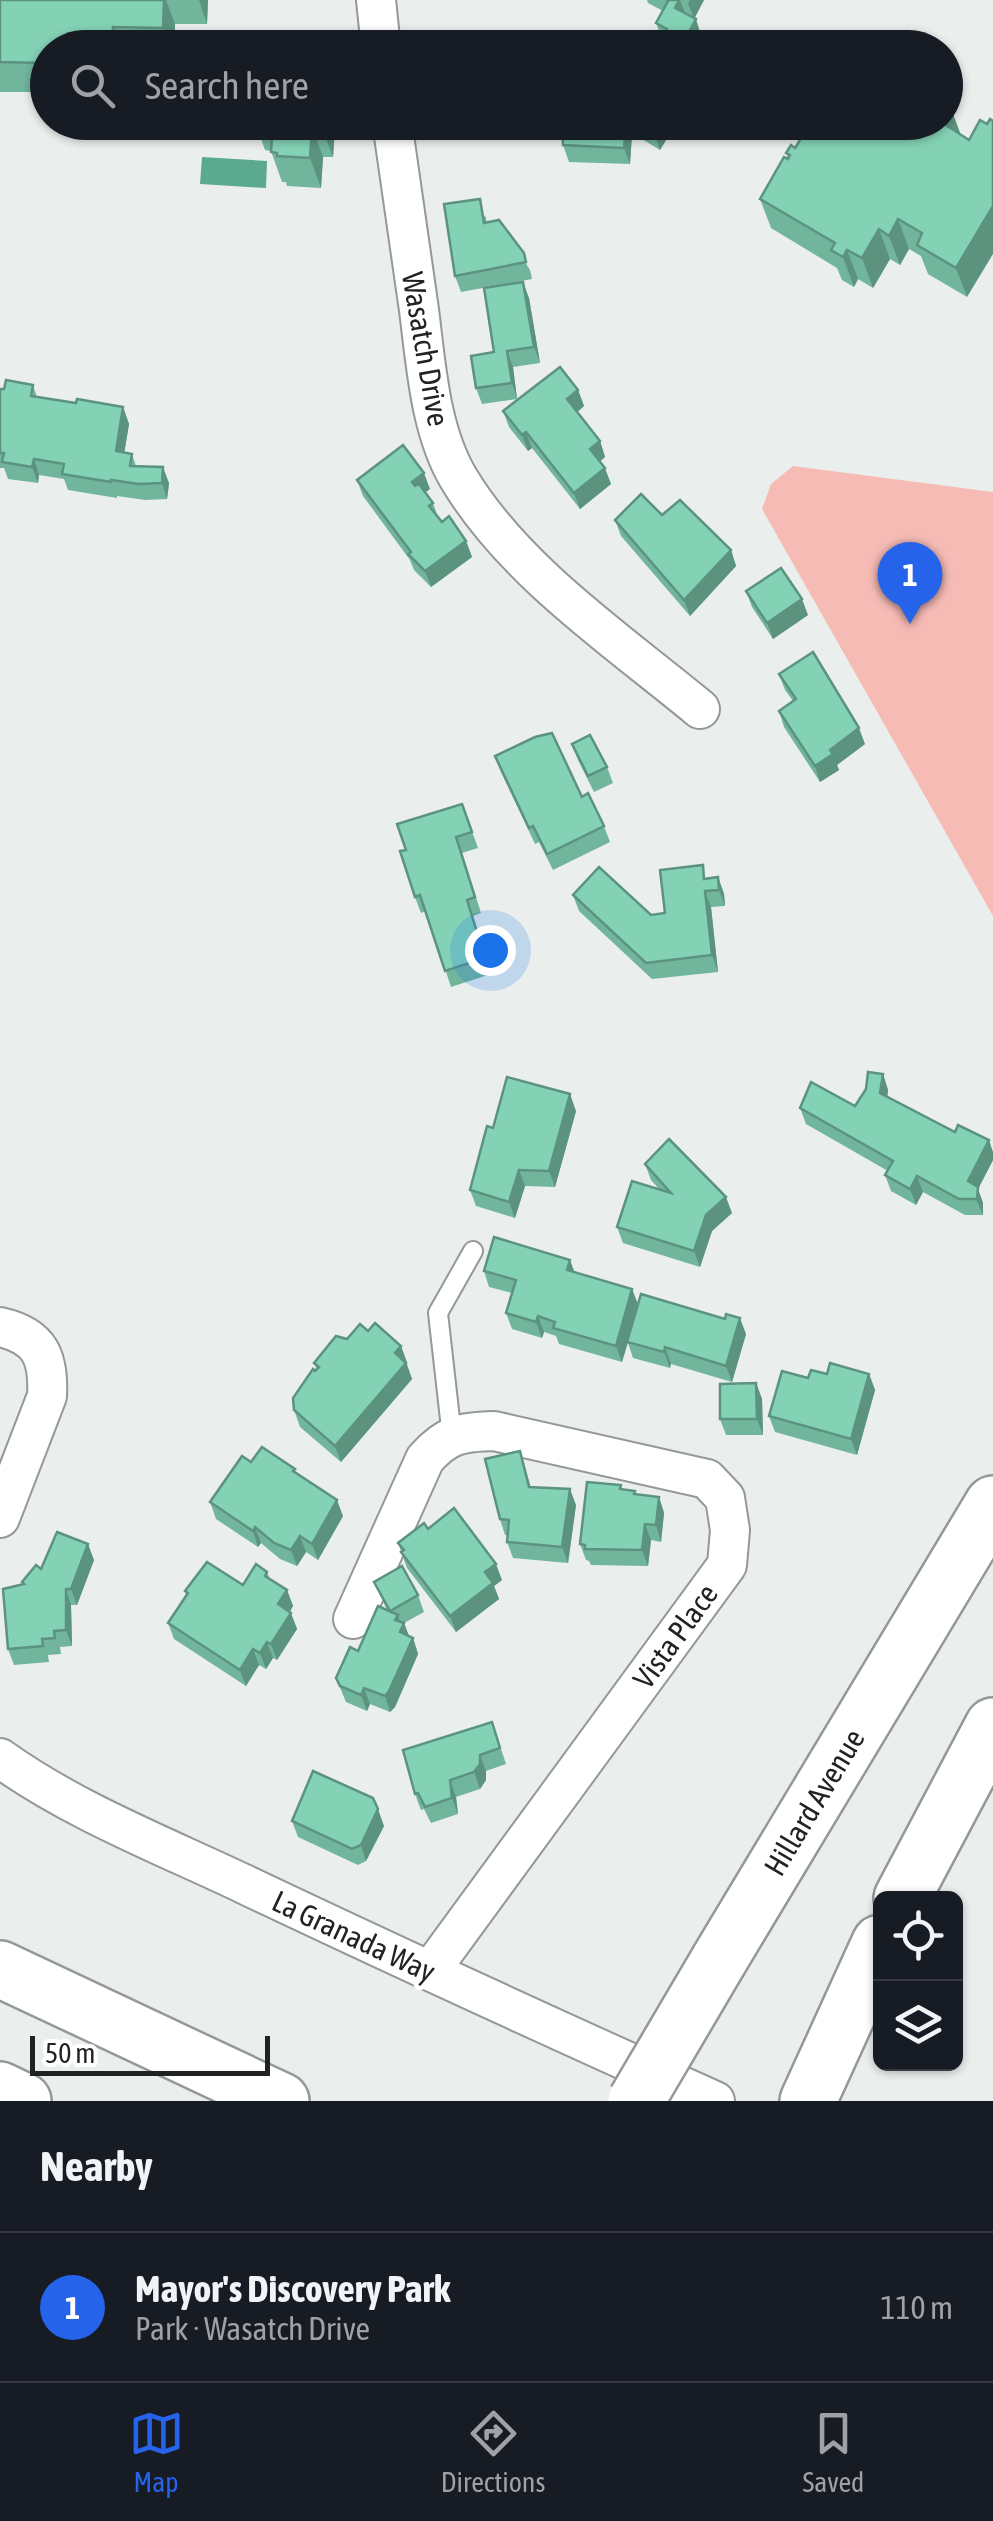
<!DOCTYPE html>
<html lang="en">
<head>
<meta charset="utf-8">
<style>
  :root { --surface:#171b24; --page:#20242c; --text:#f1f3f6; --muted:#9ea1a6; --line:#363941; --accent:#2563eb }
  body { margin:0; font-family:"Asap Condensed",sans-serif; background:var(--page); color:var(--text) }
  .controls { position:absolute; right:30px; bottom:30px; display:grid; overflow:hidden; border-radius:15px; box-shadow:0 2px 8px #0004 }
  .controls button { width:90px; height:90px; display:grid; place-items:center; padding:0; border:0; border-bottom:2px solid var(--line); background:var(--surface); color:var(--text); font:50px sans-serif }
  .scale { position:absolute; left:30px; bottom:25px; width:240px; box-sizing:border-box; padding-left:10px; border:5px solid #212222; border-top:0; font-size:28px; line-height:35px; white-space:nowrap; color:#212222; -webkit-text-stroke:8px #fff; paint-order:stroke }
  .you { position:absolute; left:490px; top:950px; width:35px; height:35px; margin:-25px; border:8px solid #fff; border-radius:50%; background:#1a73e8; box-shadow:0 0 0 15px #1a73e833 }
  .badge { display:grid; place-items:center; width:65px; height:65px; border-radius:50%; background:var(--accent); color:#fff; font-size:32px; font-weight:700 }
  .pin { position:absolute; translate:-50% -82px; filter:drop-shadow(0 2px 5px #0008) }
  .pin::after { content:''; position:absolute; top:52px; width:35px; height:30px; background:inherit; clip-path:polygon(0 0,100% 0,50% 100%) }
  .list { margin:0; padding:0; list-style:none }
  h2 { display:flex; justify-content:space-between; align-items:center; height:130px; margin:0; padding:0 40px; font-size:42px }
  h2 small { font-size:32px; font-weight:400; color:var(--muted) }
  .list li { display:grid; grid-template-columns:65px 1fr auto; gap:30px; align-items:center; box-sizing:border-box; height:150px; padding:0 40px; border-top:2px solid var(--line) }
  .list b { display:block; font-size:38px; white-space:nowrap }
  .list p { margin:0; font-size:32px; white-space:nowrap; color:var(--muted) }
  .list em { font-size:32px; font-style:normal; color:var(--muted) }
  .icon { flex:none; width:55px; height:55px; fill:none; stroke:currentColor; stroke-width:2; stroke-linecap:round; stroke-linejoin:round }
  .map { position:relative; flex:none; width:993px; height:2101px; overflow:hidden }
  .search { position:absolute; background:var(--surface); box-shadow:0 2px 8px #0004; left:30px; right:30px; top:30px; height:110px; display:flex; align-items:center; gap:25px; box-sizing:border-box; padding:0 35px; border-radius:55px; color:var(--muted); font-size:38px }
  .sheet { height:280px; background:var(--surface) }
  nav { display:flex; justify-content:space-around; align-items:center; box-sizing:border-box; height:140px; border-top:2px solid var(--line); background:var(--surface); font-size:28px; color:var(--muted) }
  nav a { display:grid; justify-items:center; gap:5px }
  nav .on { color:var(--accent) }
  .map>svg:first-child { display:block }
</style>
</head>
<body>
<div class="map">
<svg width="993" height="2101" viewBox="0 0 993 2101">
  <rect width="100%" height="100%" fill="#eaefed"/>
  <polygon fill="#f6bbb5" points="793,466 993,492 993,916 762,509 771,484"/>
  <polygon fill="#5ba98e" points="202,157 267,161 266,188 200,184"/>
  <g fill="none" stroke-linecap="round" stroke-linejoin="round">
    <g stroke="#949896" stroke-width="22">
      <polyline id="lane" points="452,1437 438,1313 473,1251"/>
    </g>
    <g stroke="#949896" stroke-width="42">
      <g id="street">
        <polyline points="376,0 381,48"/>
        <path d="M392,122C401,185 410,248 419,310C426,365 430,431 459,479C515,572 618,641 700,709"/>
        <path d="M0,1327C40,1336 49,1357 47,1396L0,1518"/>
        <path d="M353,1619L425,1459C447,1434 461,1432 494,1431L707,1479L725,1498L730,1530L727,1565L430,1971"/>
        <path d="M0,1758C72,1810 164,1846 244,1884C400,1958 557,2030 715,2101"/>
      </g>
    </g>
    <g stroke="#949896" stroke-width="60">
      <g id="highway">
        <polyline points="902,1898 993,1726"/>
        <polyline points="719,1960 993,1504"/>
        <polyline points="0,1969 281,2101"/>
        <polyline points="0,2090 23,2101"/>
        <polyline points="808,2101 880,1943"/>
      </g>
    </g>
    <use href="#lane" stroke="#fff" stroke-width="18"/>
    <use href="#street" stroke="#fff" stroke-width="38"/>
    <use href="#highway" stroke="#fff" stroke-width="55"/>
    <g stroke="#949896" stroke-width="60" stroke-linecap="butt">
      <polyline id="highway-bridge" points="636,2101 719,1960"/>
    </g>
    <use href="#highway-bridge" stroke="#fff" stroke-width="55"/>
  </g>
  <g fill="#72b59d">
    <polygon points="0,0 208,0 207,24 175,24 174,48 48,48 48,92 0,92"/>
    <polygon points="647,0 704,0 694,19 701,35 695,48 648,48 662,38 656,23 663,11 648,3"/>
    <polygon points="255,122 333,122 335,128 333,157 323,157 321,188 287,186 286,182 282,182 271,151 265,150"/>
    <polygon points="628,122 677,122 660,150 632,133"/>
    <polygon points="941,122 967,297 928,274 921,256 909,249 900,265 890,259 873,288 858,279 854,287 842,280 837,268 771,228 760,199 788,159 786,153 795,148 799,141 796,134 805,130"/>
    <polygon points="632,134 630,164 569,162 563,145"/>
    <polygon points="485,215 487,222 499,220 530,270 532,279 461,292 455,276"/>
    <polygon points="529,298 540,363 513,367 517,399 482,404 476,388 494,352"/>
    <polygon points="33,385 37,397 76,403 123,407 129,424 124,453 132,454 136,466 169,483 167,499 145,500 117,496 117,498 68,490 64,479 39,475 38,483 8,479 4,468 0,468 0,389"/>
    <polygon points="578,390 584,406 577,412 600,441 605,457 600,461 611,484 580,509 532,448 528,451 509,427 503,411"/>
    <polygon points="357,480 430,489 425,492 433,503 438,517 442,522 466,541 472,557 431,587 414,570 410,560 363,496"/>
    <polygon points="662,515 731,550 736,566 690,616 621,536 615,520"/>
    <polygon points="746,591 808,615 773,639 752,607"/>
    <polygon points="779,674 865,744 837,765 839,770 820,782 784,727 779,711 793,701 785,690"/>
    <polygon points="572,744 607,767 613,783 594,792 578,760"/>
    <polygon points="495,756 582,797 604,826 610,842 553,870 539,842 535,844 501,772"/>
    <polygon points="462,804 478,848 462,853 481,913 473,916 491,974 451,987 426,911 421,913 415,897 406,850"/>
    <polygon points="718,877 724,894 725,906 711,907 718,972 652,979 579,911 573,895 651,915 665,913 708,879"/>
    <polygon points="883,1074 888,1090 887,1097 993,1152 993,1160 978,1189 983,1203 983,1215 965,1215 923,1192 916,1205 891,1191 885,1175 888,1171 806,1124 800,1108 855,1106"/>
    <polygon points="576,1111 555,1187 525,1186 515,1218 476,1206 470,1190 493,1128"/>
    <polygon points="645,1164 732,1213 712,1231 700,1267 623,1243 617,1227 660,1190 651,1180"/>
    <polygon points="484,1271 575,1273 632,1289 638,1304 746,1334 732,1382 671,1364 670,1368 633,1358 628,1343 622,1362 559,1344 556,1336 544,1332 542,1338 512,1329 506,1313 512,1293 489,1287"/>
    <polygon points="368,1331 401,1346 412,1379 341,1462 300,1427 294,1410 317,1370 314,1363 347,1339"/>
    <polygon points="827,1374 869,1374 875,1390 857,1455 775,1432 769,1416 808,1378"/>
    <polygon points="756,1383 762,1399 763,1435 726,1435 720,1419"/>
    <polygon points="251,1462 295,1469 296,1473 343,1516 318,1560 306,1552 297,1566 280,1559 261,1543 258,1547 216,1519 210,1502"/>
    <polygon points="525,1467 531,1487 576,1505 568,1563 513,1558 507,1542 508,1535 505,1535 500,1519"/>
    <polygon points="621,1485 622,1489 635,1491 636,1494 659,1497 664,1513 661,1542 651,1540 648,1566 591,1565 589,1561 586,1560 580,1544"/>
    <polygon points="428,1529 502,1580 494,1586 499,1599 456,1632 407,1568 398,1543"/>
    <polygon points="94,1560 77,1605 71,1605 72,1646 60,1647 61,1654 48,1655 49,1662 14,1665 8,1649 41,1569"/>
    <polygon points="267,1572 270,1579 287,1590 293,1606 290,1612 297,1629 277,1660 273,1658 266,1669 259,1665 246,1686 174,1639 168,1623 186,1595 185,1591 243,1585"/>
    <polygon points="374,1582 418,1595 424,1612 404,1623 409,1636 413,1638 418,1654 395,1707 390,1712 370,1704 367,1711 346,1702 336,1678 387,1610"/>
    <polygon points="492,1722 506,1764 486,1771 486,1780 480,1789 456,1797 458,1814 431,1823 424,1809 421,1810 415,1794"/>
    <polygon points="292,1821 384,1826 366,1861 358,1865 298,1837"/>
  </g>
  <g fill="#5c937f">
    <polygon points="164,0 166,0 175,24 174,48 171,48 163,28"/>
    <polygon points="199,0 208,0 207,24"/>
    <polygon points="679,0 680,0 686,15 675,8"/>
    <polygon points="690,0 704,0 694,19 688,3"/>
    <polygon points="696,19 701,35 695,48 686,48 684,41"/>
    <polygon points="113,27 121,48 113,48"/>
    <polygon points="672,34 677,48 667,48"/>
    <polygon points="950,106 961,135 951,153 941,122 946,122 946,114"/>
    <polygon points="323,122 333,122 335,128 333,157 322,128"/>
    <polygon points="626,122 627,122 632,134 630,164 624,148"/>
    <polygon points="661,122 677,122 660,150 654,134"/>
    <polygon points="312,127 323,157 321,188 310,158"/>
    <polygon points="993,206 993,254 967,297 956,268"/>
    <polygon points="898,219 909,249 900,265 889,236"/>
    <polygon points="879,229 890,259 873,288 862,258"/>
    <polygon points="847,250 858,279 854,287 843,257"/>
    <polygon points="523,282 529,298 540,363 534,347"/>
    <polygon points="507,351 513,367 517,399 512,383"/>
    <polygon points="578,390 584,406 573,416 567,399"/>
    <polygon points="123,407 129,424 122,467 116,451"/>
    <polygon points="526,432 532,448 528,451 522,435"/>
    <polygon points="600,441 605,457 596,465 590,449"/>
    <polygon points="34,459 39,475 38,483 32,467"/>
    <polygon points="163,467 169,483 167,499 162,483"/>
    <polygon points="605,468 611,484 580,509 574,493"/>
    <polygon points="424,473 430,489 418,498 412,482"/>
    <polygon points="466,541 472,557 431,587 425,571"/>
    <polygon points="731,550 736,566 690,616 684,600"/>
    <polygon points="802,599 808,615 773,639 767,623"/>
    <polygon points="859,728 865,744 837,765 839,770 820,782 815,766 830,750"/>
    <polygon points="718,877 724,894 725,906 719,890"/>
    <polygon points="705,891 711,907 718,972 712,955"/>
    <polygon points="883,1074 888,1090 886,1109 880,1093"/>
    <polygon points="570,1094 576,1111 555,1187 549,1171"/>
    <polygon points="989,1140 993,1152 993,1160 978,1189 983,1203 983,1215 968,1181"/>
    <polygon points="519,1170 525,1186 515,1218 509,1202"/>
    <polygon points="917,1176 923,1192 916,1205 910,1189"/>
    <polygon points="726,1197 732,1213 712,1231 700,1267 694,1251 706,1215"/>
    <polygon points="570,1260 576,1276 567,1270"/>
    <polygon points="632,1289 638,1305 622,1362 616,1346"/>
    <polygon points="538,1316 544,1332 542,1338 536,1322"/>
    <polygon points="740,1318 746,1334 732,1382 726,1366"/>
    <polygon points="401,1346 407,1362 401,1369 395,1353"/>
    <polygon points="665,1347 671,1364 670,1368 664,1352"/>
    <polygon points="406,1363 412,1379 341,1462 335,1446"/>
    <polygon points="869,1374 875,1390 857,1455 851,1439"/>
    <polygon points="756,1383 762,1399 763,1435 757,1419"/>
    <polygon points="570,1489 576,1505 568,1563 562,1547"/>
    <polygon points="659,1497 664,1513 661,1542 656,1525"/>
    <polygon points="337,1500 343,1516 318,1560 312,1544"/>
    <polygon points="645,1524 651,1540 648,1566 642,1550"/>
    <polygon points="255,1527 261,1543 258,1547 253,1531"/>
    <polygon points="300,1536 306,1552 297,1566 291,1550"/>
    <polygon points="88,1544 94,1560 77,1605 71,1589"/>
    <polygon points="496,1564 502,1580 494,1586 499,1599 456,1632 450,1616 485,1572"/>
    <polygon points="66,1589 71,1605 72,1646 66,1630"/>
    <polygon points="287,1590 293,1606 284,1620 278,1604"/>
    <polygon points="291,1613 297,1629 277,1660 271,1644"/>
    <polygon points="398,1615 402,1627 404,1623 410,1639 406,1649 395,1620"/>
    <polygon points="413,1638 418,1654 395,1707 390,1712 385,1696"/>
    <polygon points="267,1642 273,1658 266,1669 260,1653"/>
    <polygon points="253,1649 259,1665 246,1686 240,1670"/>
    <polygon points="364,1688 370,1704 367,1711 361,1695"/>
    <polygon points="480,1755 486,1771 486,1780 480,1789 474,1772"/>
    <polygon points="450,1780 456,1797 458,1814 452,1798"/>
    <polygon points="378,1809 384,1826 366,1861 361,1845"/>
  </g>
  <g fill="#84d2b6" stroke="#5c937f" stroke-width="2.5">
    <polygon points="0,0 164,0 163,28 113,27 113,48 48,48 47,76 47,63 0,62"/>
    <polygon points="666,0 679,0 675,8 696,19 684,41 672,34 667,48 648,48 654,37 660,41 667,29 656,23 668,1"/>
    <polygon points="990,119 993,121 993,206 956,268 917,245 922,233 898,219 889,236 879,229 862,258 847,250 843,257 831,250 835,243 760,199 784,157 788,159 790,155 786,153 791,145 795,148 802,137 796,134 800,128 805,130 810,122 941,122 969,140 980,120 987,124"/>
    <polygon points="273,122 323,122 322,128 312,127 310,158 277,156 277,153 271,152"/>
    <polygon points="562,122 626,122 624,148 563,145"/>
    <polygon points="636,122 661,122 654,134"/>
    <polygon points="480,199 484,223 499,220 524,253 526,262 455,276 444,204"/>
    <polygon points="523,282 534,347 507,351 512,383 476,388 471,356 494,352 484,288"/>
    <polygon points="560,367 578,390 567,399 600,441 590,449 605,468 574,493 526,432 522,435 503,411"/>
    <polygon points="6,380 33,385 31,396 76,403 77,399 123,407 116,451 132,454 130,466 163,467 162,483 139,484 111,480 111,482 62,474 64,464 34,459 32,467 2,462 4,453 0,453 0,389 4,389"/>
    <polygon points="403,445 424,473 412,482 415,486 419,484 433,503 429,506 442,522 449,516 466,541 425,571 408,554 411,552 357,480"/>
    <polygon points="641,494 662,515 680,500 731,550 684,600 615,520"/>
    <polygon points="781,568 802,599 767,623 746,591"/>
    <polygon points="813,652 859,728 830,750 833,754 815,766 779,711 796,699 779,674"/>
    <polygon points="552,733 582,797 588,793 604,826 547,854 533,826 529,828 495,756 535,737"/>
    <polygon points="590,735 607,767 588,776 572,744"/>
    <polygon points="462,804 472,832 456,837 475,897 467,900 485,958 445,971 420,895 415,897 400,851 406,850 397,824"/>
    <polygon points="703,865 704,879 718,877 719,890 705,891 712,955 646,963 573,895 599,867 651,915 665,913 660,870"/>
    <polygon points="868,1072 883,1074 880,1093 955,1132 958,1125 989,1140 968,1181 978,1187 977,1199 959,1199 917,1176 910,1189 885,1175 893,1161 800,1108 811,1082 855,1106 866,1089"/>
    <polygon points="507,1077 570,1094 549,1171 519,1170 509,1202 470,1190 487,1126 493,1128"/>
    <polygon points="669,1139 726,1197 706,1215 694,1251 617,1227 632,1181 671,1193 645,1164"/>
    <polygon points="494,1237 570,1260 567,1270 632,1289 616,1346 553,1328 555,1322 538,1316 536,1322 506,1313 516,1280 484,1271"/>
    <polygon points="641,1294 725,1319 726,1314 740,1318 726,1366 665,1347 664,1352 627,1342"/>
    <polygon points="375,1323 401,1346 395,1353 406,1363 335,1446 294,1410 293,1398 313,1369 315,1371 319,1367 314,1363 336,1336 347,1339 360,1324 368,1331"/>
    <polygon points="830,1363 869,1374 851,1439 769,1416 782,1371 808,1378 811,1370 827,1374"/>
    <polygon points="756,1383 757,1419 720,1419 720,1384"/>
    <polygon points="262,1447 295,1469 293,1471 337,1500 312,1544 300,1536 291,1550 274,1543 255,1527 253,1531 210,1502 242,1456 251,1462"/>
    <polygon points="520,1451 529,1487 570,1489 562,1547 507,1542 509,1520 500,1519 485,1459"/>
    <polygon points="587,1482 621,1485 620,1489 635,1491 634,1494 659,1497 656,1525 645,1524 642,1550 585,1549 585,1545 580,1544"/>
    <polygon points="454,1508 496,1564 485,1572 493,1583 450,1616 401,1552 404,1550 398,1543 424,1523 428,1529"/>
    <polygon points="57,1532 88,1544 71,1589 66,1589 66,1630 54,1631 55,1638 42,1639 43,1646 8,1649 3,1589 24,1584 22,1582 36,1565 41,1569"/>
    <polygon points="207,1562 243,1585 256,1564 267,1572 265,1576 287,1590 278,1604 291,1613 271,1644 267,1642 260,1653 253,1649 240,1670 168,1623 188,1593 185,1591"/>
    <polygon points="402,1566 418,1595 390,1611 374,1582"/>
    <polygon points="378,1606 398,1615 395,1620 404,1623 400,1632 413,1638 389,1691 385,1696 364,1688 361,1695 340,1686 336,1678 350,1647 358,1651"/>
    <polygon points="492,1722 500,1748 480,1755 480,1764 474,1772 450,1780 452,1798 425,1807 418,1793 415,1794 403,1750"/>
    <polygon points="313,1771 373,1798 378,1809 361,1845 352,1849 292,1821"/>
  </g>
  <g text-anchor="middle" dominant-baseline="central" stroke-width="9" stroke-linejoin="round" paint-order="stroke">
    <g font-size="30" fill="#212222" stroke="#fff">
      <text transform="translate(426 349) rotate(80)">Wasatch Drive</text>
      <text transform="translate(675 1636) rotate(-54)">Vista Place</text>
      <text transform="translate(814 1802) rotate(-59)">Hillard Avenue</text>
      <text transform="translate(354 1936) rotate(25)">La Granada Way</text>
    </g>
  </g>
</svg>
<div class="controls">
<button><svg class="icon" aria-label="locate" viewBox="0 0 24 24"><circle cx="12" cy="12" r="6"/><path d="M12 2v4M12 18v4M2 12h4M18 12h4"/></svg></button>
<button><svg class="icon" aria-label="layers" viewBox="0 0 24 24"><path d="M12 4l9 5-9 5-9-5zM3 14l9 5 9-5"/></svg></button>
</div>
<div class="scale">50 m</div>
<div class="you"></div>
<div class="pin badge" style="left:910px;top:624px">1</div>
<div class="search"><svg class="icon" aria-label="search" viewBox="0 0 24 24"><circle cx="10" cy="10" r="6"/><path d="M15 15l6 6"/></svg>Search here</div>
</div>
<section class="sheet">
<h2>Nearby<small></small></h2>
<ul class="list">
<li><span class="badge">1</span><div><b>Mayor's Discovery Park</b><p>Park · Wasatch Drive</p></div><em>110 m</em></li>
</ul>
</section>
<nav>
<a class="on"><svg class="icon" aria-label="map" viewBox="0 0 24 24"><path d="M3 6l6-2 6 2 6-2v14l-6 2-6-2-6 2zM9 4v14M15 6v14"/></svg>Map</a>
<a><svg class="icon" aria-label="directions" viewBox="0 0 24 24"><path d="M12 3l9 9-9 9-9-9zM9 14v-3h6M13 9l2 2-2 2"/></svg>Directions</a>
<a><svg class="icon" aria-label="saved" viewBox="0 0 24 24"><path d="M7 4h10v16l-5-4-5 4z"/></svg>Saved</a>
</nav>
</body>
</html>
